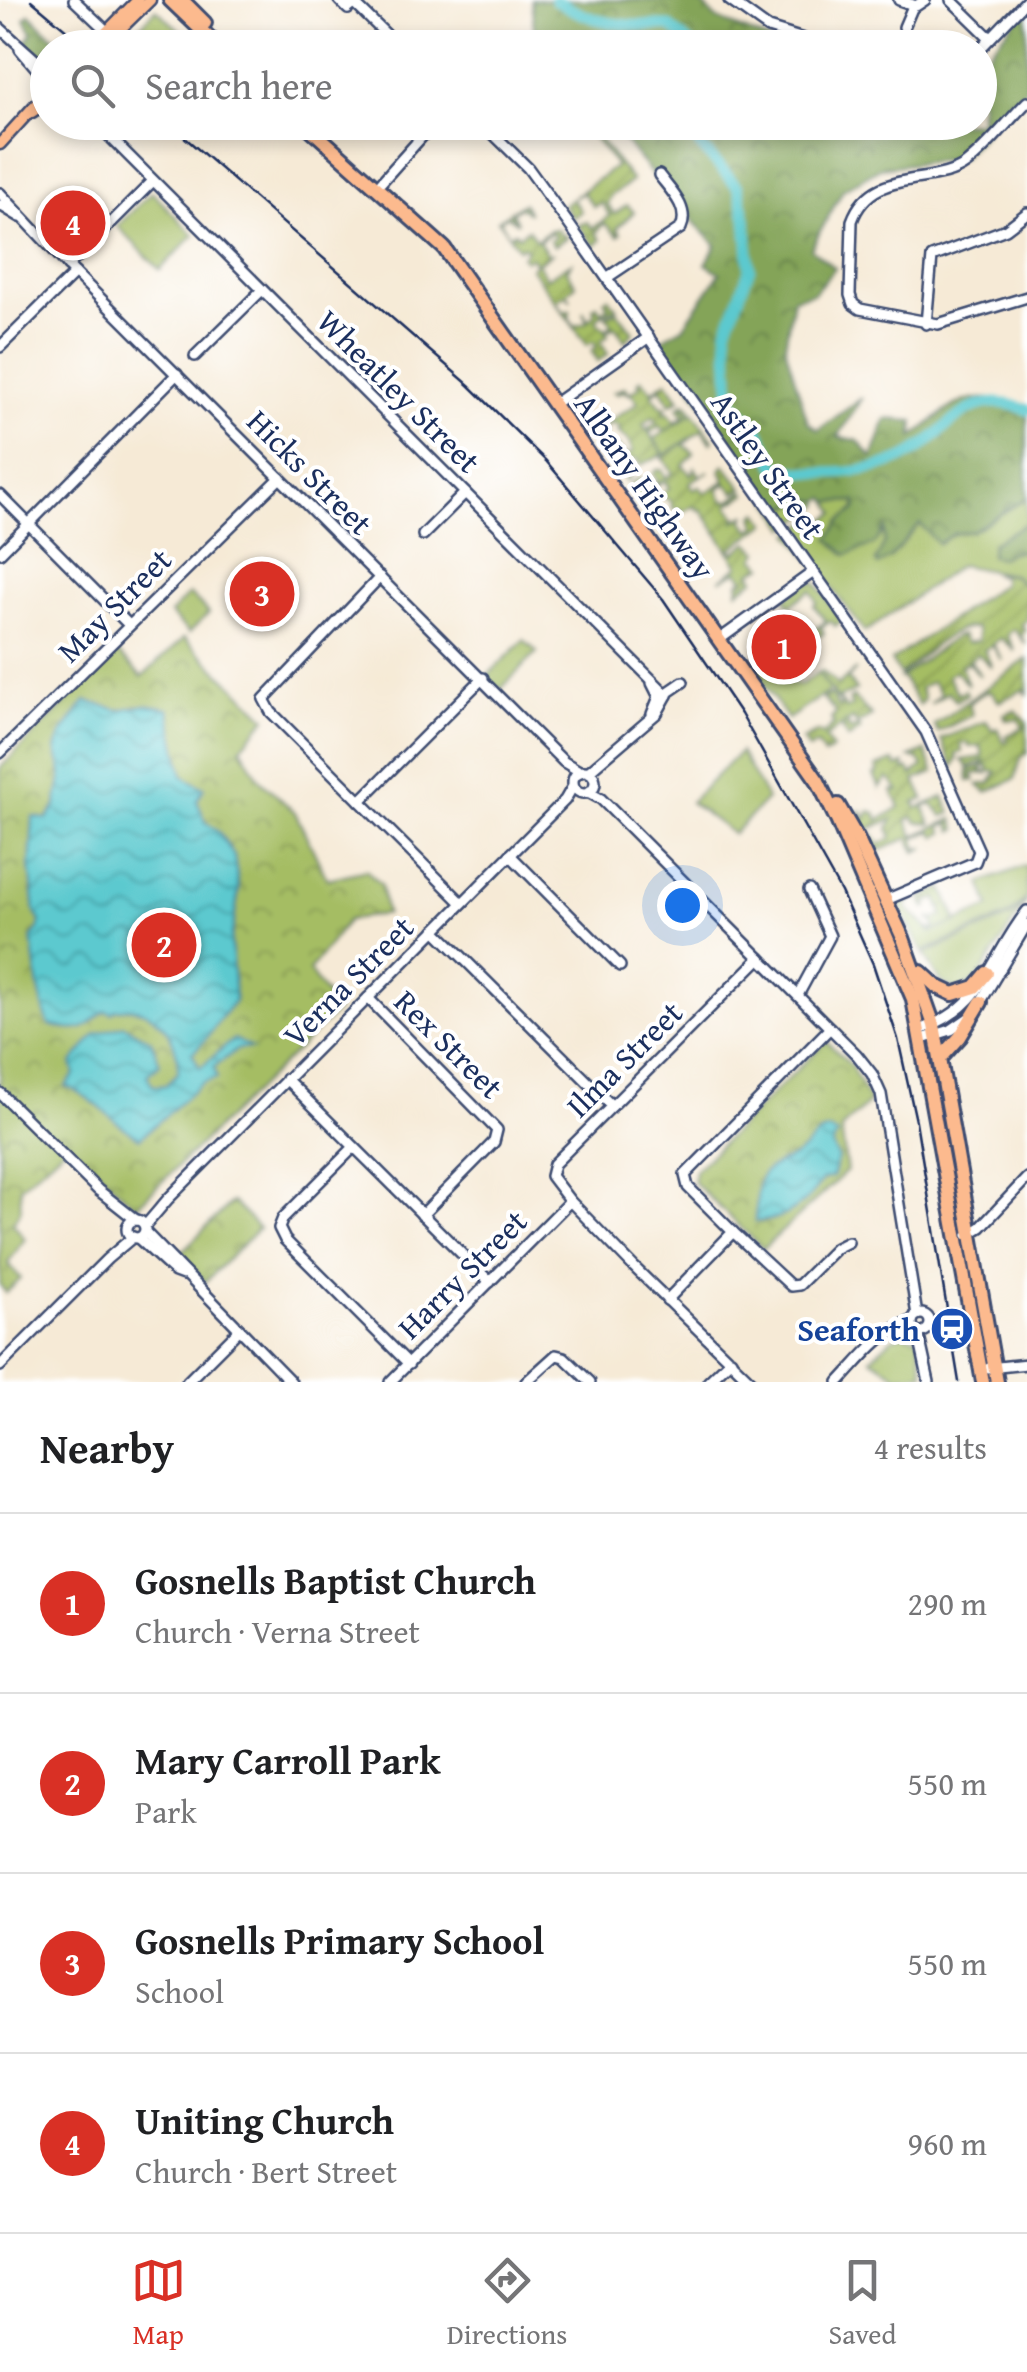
<!DOCTYPE html>
<html lang="en">
<head>
<meta charset="utf-8">
<style>
  :root { --surface:#fff; --page:#f2f2f2; --text:#202124; --muted:#757577; --line:#e0e0e0; --accent:#d93025 }
  body { margin:0; font-family:"Gentium Book Plus",serif; background:var(--page); color:var(--text) }
  .you { position:absolute; left:682px; top:905px; width:35px; height:35px; margin:-25px; border:8px solid #fff; border-radius:50%; background:#1a73e8; box-shadow:0 0 0 15px #1a73e833 }
  .badge { display:grid; place-items:center; width:65px; height:65px; border-radius:50%; background:var(--accent); color:#fff; font-size:32px; font-weight:700 }
  .pin { position:absolute; translate:-50% -50%; border:5px solid #fff; box-shadow:0 2px 10px #0006 }
  .list { margin:0; padding:0; list-style:none }
  h2 { display:flex; justify-content:space-between; align-items:center; height:130px; margin:0; padding:0 40px; font-size:42px }
  h2 small { font-size:32px; font-weight:400; color:var(--muted) }
  .list li { display:grid; grid-template-columns:65px 1fr auto; gap:30px; align-items:center; box-sizing:border-box; height:180px; padding:0 40px; border-top:2px solid var(--line) }
  .list b { display:block; font-size:38px; white-space:nowrap }
  .list p { margin:0; font-size:32px; white-space:nowrap; color:var(--muted) }
  .list em { font-size:32px; font-style:normal; color:var(--muted) }
  .icon { flex:none; width:55px; height:55px; fill:none; stroke:currentColor; stroke-width:2; stroke-linecap:round; stroke-linejoin:round }
  .map { position:relative; flex:none; width:1027px; height:1382px; overflow:hidden }
  .search { position:absolute; background:var(--surface); box-shadow:0 5px 15px #0003; left:30px; right:30px; top:30px; height:110px; display:flex; align-items:center; gap:25px; box-sizing:border-box; padding:0 35px; border-radius:55px; color:var(--muted); font-size:38px }
  .sheet { height:850px; background:var(--surface) }
  nav { display:flex; justify-content:space-around; align-items:center; box-sizing:border-box; height:140px; border-top:2px solid var(--line); background:var(--surface); font-size:28px; color:var(--muted) }
  nav a { display:grid; justify-items:center; gap:5px }
  nav .on { color:var(--accent) }
  .map>svg:first-child { display:block }
</style>
</head>
<body>
<div class="map">
<svg width="1027" height="1382" viewBox="0 0 1027 1382">
  <defs>
    <pattern id="forest-crowns" width="20" height="18" patternUnits="userSpaceOnUse" patternTransform="scale(2.5)"><rect width="20" height="18" fill="#84a459"/><path d="M2 6a3 3 0 1 1 6 0M12 15a3 3 0 1 1 6 0" fill="none" stroke="#6b864d"/></pattern>
    <pattern id="park-crowns" width="20" height="18" patternUnits="userSpaceOnUse" patternTransform="scale(2.5)"><rect width="20" height="18" fill="#a5bd63"/><path d="M2 6a3 3 0 1 1 6 0M12 15a3 3 0 1 1 6 0" fill="none" stroke="#869a55"/></pattern>
    <pattern id="garden-furrows" width="10" height="10" patternUnits="userSpaceOnUse" patternTransform="scale(2.5)"><rect width="10" height="10" fill="#a5bd63"/><path d="M-1 1l2-2M0 10L10 0M9 11l2-2" fill="none" stroke="#869a55"/></pattern>
    <pattern id="water-waves" width="16" height="10" patternUnits="userSpaceOnUse" patternTransform="scale(2.5)"><rect width="16" height="10" fill="#5bc9cf"/><path d="M0 5q4-4 8 0t8 0" fill="none" stroke="#4aa4ab"/></pattern>
  </defs>
  <rect width="100%" height="100%" fill="#fff"/>
  <filter id="ink" filterUnits="userSpaceOnUse"><feTurbulence type="fractalNoise" baseFrequency=".01" numOctaves="2"/><feDisplacementMap in="SourceGraphic" scale="20" xChannelSelector="R" yChannelSelector="G"/><feConvolveMatrix kernelMatrix="1 2 1 2 8 2 1 2 1" color-interpolation-filters="sRGB"/></filter>
  <filter id="wash" filterUnits="userSpaceOnUse"><feTurbulence type="fractalNoise" baseFrequency=".0048" numOctaves="4" result="noise"/><feDisplacementMap in="SourceGraphic" scale="40" xChannelSelector="R" yChannelSelector="G"/><feGaussianBlur stdDeviation="2.25" result="paint"/><feColorMatrix in="noise" values="0 0 0 0 0 0 0 0 0 0 0 0 0 0 0 0 0 1.4 0 .05"/><feComposite in="paint" operator="in"/></filter>
  <g filter="url(#wash)">
    <rect width="100%" height="100%" fill="#f6ead6"/>
    <g fill="#a5bd63" stroke="#607660" stroke-width="2.5">
      <polygon points="156,9 199,47 114,47 132,28 136,31"/>
      <polygon points="152,192 194,235 160,270 117,226"/>
      <polygon points="686,402 713,440 711,442 702,430 665,455 654,439 690,415 683,404"/>
      <polygon points="1027,498 1027,523 992,543 1011,552 1027,551 1027,586 1013,575 960,565 865,632 791,534 818,514 825,520 836,513 829,502 857,501 856,509 841,521 886,527 884,544 876,561 890,558 920,523 939,544 953,534 972,531"/>
      <polygon points="807,499 820,501 821,505 787,528 777,512"/>
      <polygon points="807,582 816,582 842,621 835,626 831,621 821,628 824,633 820,636 810,633 826,621 814,606 817,602 811,590 790,605 785,599"/>
      <polygon points="189,594 209,613 189,633 170,614"/>
      <polygon points="524,640 537,652 500,690 486,677"/>
      <polygon points="765,661 779,680 800,685 818,673 831,690 788,719 753,669"/>
      <polygon points="740,752 767,799 733,834 690,802"/>
      <polygon points="1027,865 1027,898 1008,916 923,952 897,905 905,895 914,892 918,897 910,900 907,908 932,932 990,907 981,883"/>
      <polygon points="1027,901 978,979 958,991 941,982 924,954 1011,917"/>
      <polygon points="903,1334 918,1338 924,1373 898,1376 871,1358 892,1338"/>
    </g>
    <g fill="url(#forest-crowns)" stroke="#506a5c" stroke-width="2.5">
      <polygon points="531,0 685,0 703,4 715,18 784,47 536,47"/>
      <path d="M1027,7V87L961,158L880,168L843,190L811,249L835,268L814,293L793,298L785,346L808,422L818,430L862,398L838,437L857,440L872,457L886,419L914,421L913,437C961,397 964,392 1027,405V498L972,531L953,534L938,544L920,524L890,558L878,565L876,561L884,544L885,529L875,544L846,555L829,539L841,521L856,509V501L829,502L826,498L820,501L807,499L777,511L659,341L683,327L720,273L706,264L716,245L681,209L609,123L980,122V62Z"/>
      <polygon points="29,14 65,47 48,48 47,66 27,47 26,41 32,34 25,19"/>
      <polygon points="1027,523 1027,551 1011,552 1001,558 990,556 992,543"/>
    </g>
    <g fill="url(#park-crowns)" stroke="#607660" stroke-width="2.5">
      <polygon points="184,638 267,718 241,747 260,780 295,812 327,879 366,870 381,884 386,914 348,920 309,971 337,1011 136,1207 69,1143 20,1187 21,1209 13,1223 25,1239 8,1263 21,1279 6,1293 0,1285 0,768 117,652 142,677"/>
      <polygon points="826,1041 850,1064 870,1102 841,1129 847,1171 763,1249 693,1182 695,1170"/>
      <polygon points="232,1202 259,1228 205,1282 178,1255"/>
    </g>
    <g fill="url(#garden-furrows)" stroke="#607660" stroke-width="2.5">
      <polygon points="582,123 587,123 632,181 611,196 607,204 614,214 627,205 634,212 617,228 621,234 618,236 604,223 596,233 601,240 594,246 578,225 587,222 592,228 610,216 602,203 594,207 583,193 572,199 581,211 573,218 563,205 616,166 587,129 581,132 585,127"/>
      <polygon points="523,203 529,213 520,207 512,212 517,223 507,215 500,221 509,235 515,232 519,236 528,229 536,240 550,230 558,229 559,233 567,237 554,246 550,240 555,237 551,232 539,241 547,254 551,254 538,263 546,278 571,263 567,271 576,284 567,293 571,300 566,294 556,301 564,312 570,310 569,318 575,326 587,322 583,311 588,320 595,314 593,308 597,305 601,311 608,306 604,300 608,297 617,309 603,312 596,321 607,330 612,323 605,315 618,312 633,332 625,341 615,326 606,332 608,336 601,341 608,354 598,361 591,351 597,346 593,342 587,345 531,268 536,263 531,257 525,260 522,256 527,250 523,246 519,249 498,220"/>
      <polygon points="642,379 652,391 667,381 680,399 671,404 661,388 652,394 662,407 666,407 664,414 668,412 675,422 684,416 678,408 681,405 691,414 665,431 659,426 651,432 649,427 657,422 653,417 643,424 665,456 692,437 684,445 694,453 683,465 691,475 695,468 700,476 709,471 690,482 694,490 699,486 705,493 725,481 721,470 725,465 743,488 735,493 726,483 718,489 723,500 730,501 744,491 746,494 728,505 737,517 734,522 747,514 743,520 751,530 757,526 754,516 759,512 767,523 731,549 735,553 749,542 759,552 755,558 764,566 751,572 755,579 738,591 739,582 744,579 738,571 720,580 739,566 701,509 698,510 694,506 683,512 680,508 673,509 671,501 660,495 669,488 664,480 641,500 630,484 640,477 648,489 658,482 653,474 656,470 662,470 666,478 673,473 661,455 641,465 636,458 623,465 631,476 626,481 607,454 617,445 627,456 633,452 628,440 617,432 621,428 611,424 604,429 607,434 601,437 603,441 599,444 591,433 638,403 632,393 629,394 623,391 617,394 614,392 625,387 630,393 640,386 638,382"/>
      <path d="M991,572L1013,576L1027,587V620L1021,624L1025,630L1021,637L1026,644L1014,629L1007,635L1015,651L1001,638L993,644L1002,660L992,645L984,650L992,667L978,654L970,660L980,676L968,662L961,666L968,685L955,671L947,676L958,694L965,690L967,694L956,701L948,692L930,704L941,694L932,682L920,688L924,699L919,705L903,679L900,678L955,637L962,635L966,643L979,641L977,629C955,620 920,660 900,675L891,661L1002,584V577Z"/>
      <polygon points="1027,659 1027,696 1024,689 999,702 992,692 985,692 969,703 972,715 938,732 934,725"/>
      <polygon points="856,670 848,679 856,690 839,699 846,709 852,706 849,700 853,697 872,716 857,724 852,719 847,723 851,730 858,726 860,729 848,739 842,729 844,724 825,738 833,749 824,755 817,744 809,749 802,740 817,732 823,735 834,724 831,719 835,715 834,710 821,697 832,695 838,707 842,705 818,673 822,671 838,685"/>
      <polygon points="1015,710 1027,721 1027,753 1021,758 1015,779 987,792 978,785 990,783 997,772 988,771 988,766 982,767 982,771 989,774 972,773 975,780 969,781 968,770 981,766 986,760 968,767 962,760 983,757 981,746 969,747 968,742 961,744 962,752 956,754 957,760 953,767 941,739 986,721 993,730 997,728 1004,742 1008,741 1006,736 1023,728 1019,719 1006,720 1004,714"/>
      <polygon points="925,751 934,773 915,780 924,799 914,803 918,808 944,797 951,813 943,816 932,804 924,807 931,824 916,822 914,817 907,820 914,836 953,819 957,829 953,831 949,823 941,826 944,833 936,837 932,831 914,838 918,849 925,848 916,852 909,838 874,853 867,836 873,834 880,844 892,838 889,828 893,819 862,832 853,815 862,811 865,819 870,811 876,813 879,820 900,807 892,791 899,791 888,778 880,788 874,775 878,773 876,767 894,761 897,767 904,764 904,770 909,769 912,775 923,767 919,760 910,757"/>
      <polygon points="943,888 958,922 931,932 928,929 934,929 935,924 929,918 934,920 943,915 937,898 927,902 928,907 925,908 921,897"/>
    </g>
    <g fill="url(#water-waves)" stroke="#3b7c96" stroke-width="2.5">
      <path d="M86,701L119,710L145,705L169,709L183,776L204,788L197,801L206,822L220,833L234,856L239,889L231,941L235,1001C218,1018 211,1038 192,1053L200,1068L234,1039L251,1048L238,1049L214,1067L217,1078L202,1083L140,1138C112,1123 96,1098 66,1086L75,1074L72,1063L96,1034L124,1025L151,1040L160,1064L147,1075L153,1086L166,1085L178,1073C179,1036 155,1002 115,1010L112,1013L106,1011C100,1013 97,1018 92,1022C80,1035 64,1028 49,1025C38,997 36,967 32,937L38,930L40,921L35,913L30,866L33,817L47,819L56,806L62,773L56,749L61,735Z"/>
      <path d="M829,1130L837,1135L832,1146L838,1158L832,1177L822,1180C808,1203 783,1223 755,1221C754,1212 758,1206 757,1197C757,1164 776,1168 798,1154C811,1146 812,1134 829,1130Z"/>
    </g>
    <g fill="none" stroke-linecap="round" stroke-linejoin="round">
      <g stroke="#5bc9cf" stroke-width="11">
        <path d="M555,0C595,25 621,26 669,26L694,48"/>
        <path d="M690,122L696,141L738,187L746,218L750,268L727,329L731,402L758,429L777,468C816,475 860,476 899,460C947,441 963,383 1027,410"/>
      </g>
    </g>
  </g>
  <g filter="url(#ink)">
    <g fill="none" stroke-linecap="round" stroke-linejoin="round">
      <g stroke="#3c4b70" stroke-width="14">
        <g id="minor">
          <polyline points="74,0 112,36"/>
          <polyline points="339,0 348,9 358,1"/>
          <polyline points="729,0 768,28 832,48"/>
          <polyline points="899,0 916,6 925,0"/>
          <polyline points="951,0 990,38"/>
          <polyline points="356,5 400,48"/>
          <polyline points="904,27 913,6"/>
          <polyline points="0,28 48,71"/>
          <polyline points="20,49 48,82"/>
          <polyline points="980,49 1027,0"/>
          <path d="M1027,102C1007,122 988,147 966,164C934,188 872,166 852,221L850,295L853,304L860,309L938,324L1027,297"/>
          <polyline points="95,122 667,695"/>
          <polyline points="481,122 528,168 568,223 926,732 979,851 975,862 886,900"/>
          <polyline points="376,188 435,122"/>
          <polyline points="0,193 75,273 564,762 581,772"/>
          <polyline points="0,205 20,217"/>
          <polyline points="68,266 152,182"/>
          <path d="M608,277L681,228C690,208 670,190 659,175"/>
          <polyline points="926,324 932,257 1006,229 1027,213"/>
          <polyline points="0,347 75,273"/>
          <polyline points="195,356 262,290"/>
          <polyline points="554,404 649,337"/>
          <polyline points="0,495 129,625"/>
          <polyline points="423,535 465,493"/>
          <polyline points="0,553 177,374"/>
          <polyline points="380,577 264,699 271,712 462,903"/>
          <polyline points="720,639 812,573"/>
          <polyline points="661,697 683,682"/>
          <polyline points="652,714 659,697 652,683"/>
          <polyline points="0,753 280,478"/>
          <circle cx="584" cy="782" r="11"/>
          <polyline points="588,772 657,713 667,695"/>
          <polyline points="588,792 601,799 857,1055 872,1074 881,1094 917,1315"/>
          <polyline points="360,801 483,678"/>
          <polyline points="510,855 620,966"/>
          <polyline points="435,930 612,1106"/>
          <polyline points="798,995 830,936 809,890"/>
          <polyline points="368,998 497,1130 494,1142 422,1215"/>
          <polyline points="980,1003 1027,924"/>
          <path d="M920,1030C987,1006 987,962 1027,911"/>
          <polyline points="922,1039 951,1030 967,1019"/>
          <polyline points="286,1079 490,1282"/>
          <polyline points="0,1093 98,1190 136,1220"/>
          <polyline points="354,1147 283,1218 279,1228 285,1240 409,1364"/>
          <circle cx="136" cy="1229" r="9"/>
          <polyline points="145,1226 168,1199 565,800 573,786"/>
          <polyline points="145,1232 291,1382"/>
          <polyline points="733,1232 791,1286 799,1285 836,1248 848,1242"/>
          <polyline points="968,1235 981,1227 1027,1178"/>
          <polyline points="138,1238 175,1272 183,1275"/>
          <polyline points="667,1300 733,1232 688,1187 685,1175 830,1028"/>
          <circle cx="921" cy="1323" r="9"/>
          <polyline points="918,1332 929,1382"/>
          <polyline points="0,1366 107,1259 133,1237"/>
          <polyline points="989,1368 1027,1364"/>
          <polyline points="187,1382 239,1330"/>
          <polyline points="390,1382 570,1201"/>
          <polyline points="526,1382 556,1355 564,1357 590,1382"/>
          <polyline points="708,1382 731,1360"/>
          <polyline points="752,1382 634,1267 570,1201 551,1176 554,1164 760,958"/>
          <path d="M839,1382C859,1361 883,1329 912,1321"/>
        </g>
      </g>
      <g stroke="#3c4b70" stroke-width="15">
        <g id="major">
          <polyline points="91,48 138,0"/>
          <polyline points="101,48 150,0"/>
          <polyline points="32,112 48,101"/>
          <polyline points="0,144 48,91"/>
        </g>
      </g>
      <g stroke="#3c4b70" stroke-width="18">
        <g id="highway">
          <polyline points="170,0 220,48"/>
          <polyline points="182,0 205,23"/>
          <polyline points="303,122 444,248 818,781 837,820 913,999 983,1382"/>
          <polyline points="838,805 857,838 903,938 934,1025 997,1382"/>
          <polyline points="921,972 936,986 953,994 975,987 987,973"/>
          <polyline points="941,1058 960,1037 981,1002"/>
        </g>
      </g>
      <use href="#minor" stroke="#fff" stroke-width="9"/>
      <use href="#major" stroke="#fcba8e" stroke-width="10"/>
      <use href="#highway" stroke="#fcba8e" stroke-width="12"/>
      <g stroke="#1b2f5e" stroke-width="2.5">
        <polyline points="31,0 88,48"/>
        <polyline points="167,122 469,385 546,461 663,599 741,714 841,892 873,964 898,1039 916,1121 959,1382"/>
      </g>
    </g>
  </g>
  <defs>
    <g id="station-disc" transform="scale(2.25)"><circle r="9.5" fill="#1a4fb4" stroke="#fff"/><path d="M-3-6H3Q5-6 5-4V2Q5 4 3 4L4.5 6H3L1.5 4h-3L-3 6H-4.5L-3 4Q-5 4-5 2V-4Q-5-6-3-6ZM-3.5-4v3h7v-3ZM-3.5 1v1.5H-2V1ZM2 1v1.5H3.5V1Z" fill="#fff"/></g>
  </defs>
  <g fill-rule="evenodd">
    <use href="#station-disc" x="952" y="1329"/>
  </g>
  <g text-anchor="middle" dominant-baseline="central" stroke-width="8" stroke-linejoin="round" paint-order="stroke">
    <g font-size="32" fill="#1b2f5e" stroke="#fff">
      <text transform="translate(399 391) rotate(45)">Wheatley Street</text>
      <text transform="translate(768 465) rotate(55)">Astley Street</text>
      <text transform="translate(310 472) rotate(45)">Hicks Street</text>
      <text transform="translate(645 486) rotate(55)">Albany Highway</text>
      <text transform="translate(114 605) rotate(-45)">May Street</text>
      <text transform="translate(348 981) rotate(-45)">Verna Street</text>
      <text transform="translate(449 1044) rotate(45)">Rex Street</text>
      <text transform="translate(624 1059) rotate(-45)">Ilma Street</text>
      <text transform="translate(462 1274) rotate(-45)">Harry Street</text>
    </g>
    <g font-size="32" font-weight="bold" fill="#164399" stroke="#fff" text-anchor="end">
      <text x="920" y="1329">Seaforth</text>
    </g>
  </g>
</svg>
<div class="you"></div>
<div class="pin badge" style="left:784px;top:647px">1</div>
<div class="pin badge" style="left:164px;top:945px">2</div>
<div class="pin badge" style="left:262px;top:594px">3</div>
<div class="pin badge" style="left:73px;top:223px">4</div>
<div class="search"><svg class="icon" aria-label="search" viewBox="0 0 24 24"><circle cx="10" cy="10" r="6"/><path d="M15 15l6 6"/></svg>Search here</div>
</div>
<section class="sheet">
<h2>Nearby<small>4 results</small></h2>
<ul class="list">
<li><span class="badge">1</span><div><b>Gosnells Baptist Church</b><p>Church · Verna Street</p></div><em>290 m</em></li>
<li><span class="badge">2</span><div><b>Mary Carroll Park</b><p>Park</p></div><em>550 m</em></li>
<li><span class="badge">3</span><div><b>Gosnells Primary School</b><p>School</p></div><em>550 m</em></li>
<li><span class="badge">4</span><div><b>Uniting Church</b><p>Church · Bert Street</p></div><em>960 m</em></li>
</ul>
</section>
<nav>
<a class="on"><svg class="icon" aria-label="map" viewBox="0 0 24 24"><path d="M3 6l6-2 6 2 6-2v14l-6 2-6-2-6 2zM9 4v14M15 6v14"/></svg>Map</a>
<a><svg class="icon" aria-label="directions" viewBox="0 0 24 24"><path d="M12 3l9 9-9 9-9-9zM9 14v-3h6M13 9l2 2-2 2"/></svg>Directions</a>
<a><svg class="icon" aria-label="saved" viewBox="0 0 24 24"><path d="M7 4h10v16l-5-4-5 4z"/></svg>Saved</a>
</nav>
</body>
</html>
